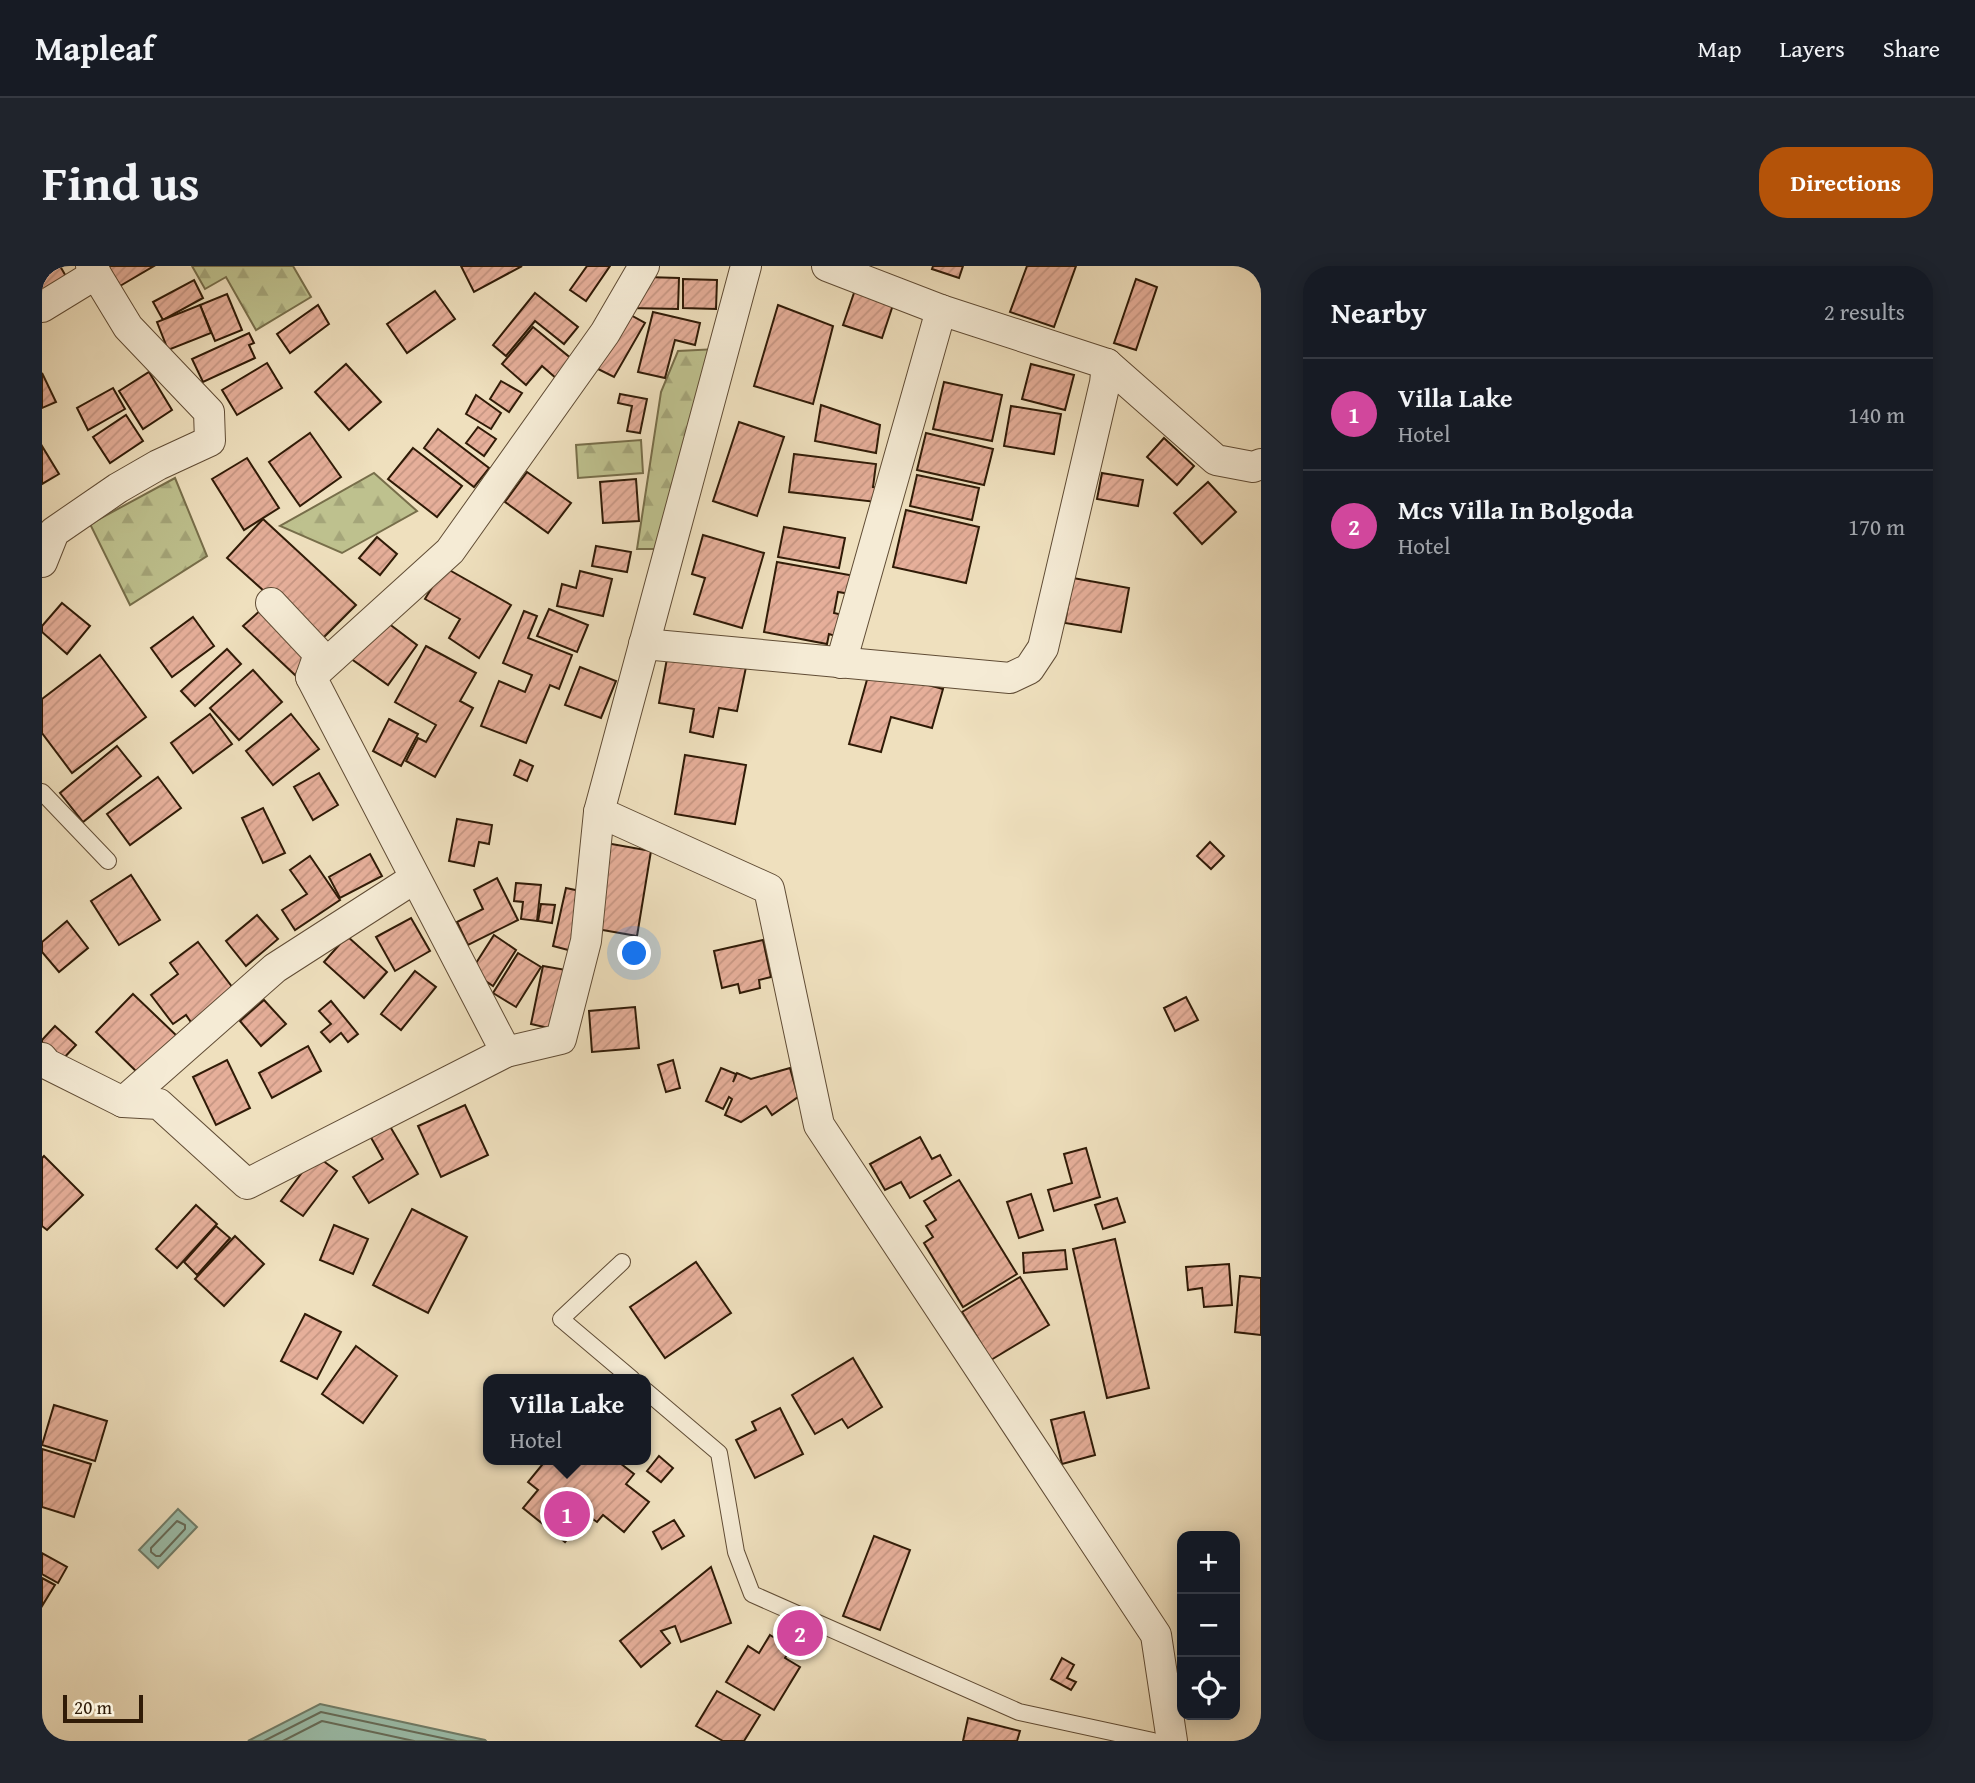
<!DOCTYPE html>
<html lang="en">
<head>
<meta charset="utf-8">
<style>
  :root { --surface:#171b24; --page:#20242c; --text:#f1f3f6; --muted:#9ea1a6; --line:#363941; --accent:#b45309 }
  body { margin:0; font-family:"Gentium Book Plus",serif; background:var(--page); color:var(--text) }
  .controls { position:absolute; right:21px; bottom:21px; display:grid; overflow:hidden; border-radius:14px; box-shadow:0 4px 18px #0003 }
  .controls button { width:63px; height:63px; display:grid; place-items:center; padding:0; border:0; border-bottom:2px solid var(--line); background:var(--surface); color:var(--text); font:35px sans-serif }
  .scale { position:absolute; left:21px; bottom:18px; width:80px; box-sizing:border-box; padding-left:7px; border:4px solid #301b07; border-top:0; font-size:19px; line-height:24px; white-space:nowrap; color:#301b07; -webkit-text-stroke:5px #f5ebd5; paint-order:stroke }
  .you { position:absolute; left:593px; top:688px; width:24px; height:24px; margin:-18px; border:5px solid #fff; border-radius:50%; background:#1a73e8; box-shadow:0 0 0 10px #1a73e833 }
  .badge { display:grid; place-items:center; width:46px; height:46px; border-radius:50%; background:var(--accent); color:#fff; font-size:23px; font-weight:700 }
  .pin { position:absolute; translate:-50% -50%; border:4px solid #fff; box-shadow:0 2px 7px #0006 }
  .popup { position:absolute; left:441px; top:1108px; width:168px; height:91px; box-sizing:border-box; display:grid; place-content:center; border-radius:14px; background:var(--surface); filter:drop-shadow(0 2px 5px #0005); font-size:23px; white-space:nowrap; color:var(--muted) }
  .popup b { font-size:26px; color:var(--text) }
  .popup::after { content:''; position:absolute; left:50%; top:100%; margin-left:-14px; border:14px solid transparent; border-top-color:var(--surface) }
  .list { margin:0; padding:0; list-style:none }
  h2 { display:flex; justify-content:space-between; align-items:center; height:91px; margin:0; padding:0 28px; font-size:30px }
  h2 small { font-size:23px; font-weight:400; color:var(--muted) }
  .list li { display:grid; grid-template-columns:46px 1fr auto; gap:21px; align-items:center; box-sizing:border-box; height:112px; padding:0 28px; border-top:2px solid var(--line) }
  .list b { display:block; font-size:26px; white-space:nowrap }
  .list p { margin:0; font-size:23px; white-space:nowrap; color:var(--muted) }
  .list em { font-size:23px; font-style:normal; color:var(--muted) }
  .icon { flex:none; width:38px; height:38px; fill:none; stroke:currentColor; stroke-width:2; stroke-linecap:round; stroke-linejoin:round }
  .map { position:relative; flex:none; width:1219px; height:1475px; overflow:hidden; border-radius:28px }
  header { display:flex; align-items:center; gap:42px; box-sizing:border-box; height:98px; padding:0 35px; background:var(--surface); border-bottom:2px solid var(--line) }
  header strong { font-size:33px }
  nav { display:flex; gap:38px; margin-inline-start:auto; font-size:24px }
  .intro { display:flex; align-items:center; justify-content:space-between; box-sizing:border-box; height:168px; padding:0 42px }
  h1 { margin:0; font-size:49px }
  .button { padding:18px 32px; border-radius:28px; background:var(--accent); color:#fff; font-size:24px; font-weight:700 }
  main { display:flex; gap:42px; padding:0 42px }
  aside { flex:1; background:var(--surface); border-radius:28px; box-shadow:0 4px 18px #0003 }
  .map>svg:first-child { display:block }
</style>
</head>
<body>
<header>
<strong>Mapleaf</strong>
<nav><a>Map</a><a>Layers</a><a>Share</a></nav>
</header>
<div class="intro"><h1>Find us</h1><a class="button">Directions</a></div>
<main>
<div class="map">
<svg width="1219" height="1475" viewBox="0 0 1219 1475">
  <defs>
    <pattern id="forest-firs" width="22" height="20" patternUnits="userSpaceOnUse" patternTransform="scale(1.75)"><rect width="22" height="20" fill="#bec18e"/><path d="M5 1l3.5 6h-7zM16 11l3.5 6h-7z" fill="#a4a579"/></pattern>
    <pattern id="building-hatch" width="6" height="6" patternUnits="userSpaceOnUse" patternTransform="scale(1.75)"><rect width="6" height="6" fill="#e6af9a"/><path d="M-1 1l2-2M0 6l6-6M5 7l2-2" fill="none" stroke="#c69683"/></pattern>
  </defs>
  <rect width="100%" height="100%" fill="#efe0be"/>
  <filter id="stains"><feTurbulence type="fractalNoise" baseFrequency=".00286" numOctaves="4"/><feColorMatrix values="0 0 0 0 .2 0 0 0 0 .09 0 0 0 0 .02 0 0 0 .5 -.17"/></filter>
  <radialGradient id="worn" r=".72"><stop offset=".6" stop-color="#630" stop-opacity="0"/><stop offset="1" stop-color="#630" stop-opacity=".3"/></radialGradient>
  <g fill="url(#forest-firs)" stroke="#776e4a" stroke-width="2">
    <polygon points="150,0 251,0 269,31 214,64 184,11 163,23"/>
    <polygon points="675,83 622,283 595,283 619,126 636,85"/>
    <polygon points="599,174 601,207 536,212 534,179"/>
    <polygon points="332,207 375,245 300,287 238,260"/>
    <polygon points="133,212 165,290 88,339 48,258"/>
  </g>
  <g fill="#9bbeab" stroke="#707d69" stroke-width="2">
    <polygon points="136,1243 155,1261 116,1302 97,1284"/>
    <polygon points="278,1438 443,1474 444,1475 206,1475"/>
  </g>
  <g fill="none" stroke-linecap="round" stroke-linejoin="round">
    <g stroke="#666c59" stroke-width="2">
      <polygon points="135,1255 143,1259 143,1263 118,1290 114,1290 109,1286 109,1282"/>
      <polyline points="222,1475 279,1446 414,1475"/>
      <polyline points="241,1475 280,1455 372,1475"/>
    </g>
  </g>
  <g fill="url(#building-hatch)" stroke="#301b07" stroke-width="2">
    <polygon points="0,0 18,0 29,19 0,35"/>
    <polygon points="66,0 112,0 78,20"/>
    <polygon points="419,0 480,0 432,26"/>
    <polygon points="545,0 568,0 544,35 528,24"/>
    <polygon points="891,0 921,0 917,12 890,3"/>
    <polygon points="985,0 1034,0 1012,61 968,46"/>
    <polygon points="604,11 637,12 636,43 588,42"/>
    <polygon points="641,13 675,14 674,43 641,42"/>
    <polygon points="1094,13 1115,21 1094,84 1072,77"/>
    <polygon points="152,14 161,32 121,54 111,36"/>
    <polygon points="813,24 852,36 840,72 801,59"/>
    <polygon points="393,25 413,53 365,87 345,58"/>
    <polygon points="493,27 536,61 522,78 493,55 464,90 451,79"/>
    <polygon points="185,28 200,64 173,75 158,39"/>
    <polygon points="158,39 169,67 126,84 115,56"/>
    <polygon points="276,39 287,58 248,87 235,68"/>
    <polygon points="736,39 791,60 771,138 712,120"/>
    <polygon points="611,46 658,57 653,79 633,74 623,112 596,106"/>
    <polygon points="585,47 603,57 572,111 554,102"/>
    <polygon points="491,61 531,94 515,113 500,100 484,119 460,98"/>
    <polygon points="207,67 212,77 207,79 213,92 161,116 150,93"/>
    <polygon points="225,97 240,122 195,149 180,124"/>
    <polygon points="304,98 339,136 307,164 273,126"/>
    <polygon points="989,98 1032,109 1023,144 980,133"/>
    <polygon points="107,106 130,144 101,163 77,125"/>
    <polygon points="0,107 14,136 0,142"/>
    <polygon points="459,115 480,127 467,146 448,133"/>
    <polygon points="902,116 960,129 950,175 891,163"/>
    <polygon points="71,122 83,143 46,164 35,142"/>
    <polygon points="578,128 605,133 598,167 585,165 590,140 576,137"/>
    <polygon points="434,129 459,147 449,163 424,148"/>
    <polygon points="779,139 838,159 834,187 773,175"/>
    <polygon points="969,140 1019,148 1012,188 962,180"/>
    <polygon points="84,149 101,175 68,197 51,171"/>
    <polygon points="697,156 742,171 715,250 671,235"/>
    <polygon points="436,161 454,173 442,190 424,177"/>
    <polygon points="396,163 447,202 432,221 382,182"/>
    <polygon points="268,167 299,211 258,240 227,196"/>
    <polygon points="884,167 951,183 942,219 875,204"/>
    <polygon points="1122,172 1152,200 1135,219 1105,191"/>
    <polygon points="0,180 17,208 0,218"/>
    <polygon points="371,182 420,220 395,251 346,213"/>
    <polygon points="752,188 834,198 831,221 845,222 843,237 747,226"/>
    <polygon points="205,192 237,242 202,264 170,213"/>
    <polygon points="485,206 529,237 506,267 463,236"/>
    <polygon points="1060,207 1101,214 1096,240 1055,233"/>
    <polygon points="875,209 937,222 930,254 868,240"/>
    <polygon points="594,213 597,255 561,257 558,216"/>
    <polygon points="1166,216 1194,246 1160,278 1132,247"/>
    <polygon points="864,244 937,261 924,317 851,301"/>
    <polygon points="221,253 314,339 278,375 185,292"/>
    <polygon points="742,261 803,272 797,302 736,291"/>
    <polygon points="661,269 722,287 700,362 652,348 663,312 650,308"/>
    <polygon points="335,271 355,288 338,309 317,292"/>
    <polygon points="554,280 589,286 585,306 550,300"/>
    <polygon points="735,296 813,310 809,328 796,326 792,347 801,349 797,371 787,368 785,378 722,366"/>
    <polygon points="402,301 469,339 437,392 407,372 418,353 383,333"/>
    <polygon points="538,305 570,313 561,350 515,340 520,318 534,322"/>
    <polygon points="1031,312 1087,322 1079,366 1023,357"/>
    <polygon points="20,337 48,360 25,388 0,366 0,360"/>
    <polygon points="221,342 268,393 253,409 201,360"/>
    <polygon points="507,343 546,359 535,386 495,370"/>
    <polygon points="482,345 495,350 486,372 530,389 517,423 508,419 484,477 439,460 457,415 483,426 490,409 461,397"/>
    <polygon points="151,351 172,380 130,411 109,382"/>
    <polygon points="338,351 375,379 346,419 308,392"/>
    <polygon points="384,380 434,407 418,435 431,442 393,511 364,495 376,472 384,476 394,459 353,436"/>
    <polygon points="185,383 199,398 153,440 139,425"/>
    <polygon points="626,387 704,401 695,445 677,442 671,471 648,466 652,443 617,437"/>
    <polygon points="58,389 104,451 30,507 0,467 0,433"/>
    <polygon points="538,401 574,415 559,452 523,439"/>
    <polygon points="828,403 901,423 890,462 849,451 839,486 807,478"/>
    <polygon points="211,404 240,436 197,474 168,442"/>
    <polygon points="168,448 190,478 151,507 129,477"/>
    <polygon points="249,448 277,483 231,519 204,485"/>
    <polygon points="347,453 376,468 359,500 331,485"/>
    <polygon points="75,480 99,510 41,556 18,527"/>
    <polygon points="643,489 704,499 693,558 633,548"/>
    <polygon points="478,494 491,500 485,515 472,509"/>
    <polygon points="277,507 296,539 271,554 252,521"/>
    <polygon points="116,511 139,542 88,579 65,548"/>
    <polygon points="221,542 243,587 221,597 200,552"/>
    <polygon points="415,553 450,559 447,578 437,576 432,600 407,595"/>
    <polygon points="1168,576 1182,590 1169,603 1155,590"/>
    <polygon points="564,577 609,585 595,670 549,662"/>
    <polygon points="328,588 340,610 298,632 287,611"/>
    <polygon points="268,590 298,634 253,664 240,644 265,628 248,604"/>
    <polygon points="89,609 118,654 77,679 49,635"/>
    <polygon points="455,612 476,654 426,679 415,656 441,643 432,624"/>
    <polygon points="474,617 499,619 495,655 479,653 481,636 472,635"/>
    <polygon points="524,622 543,626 530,685 511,680"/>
    <polygon points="499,638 513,639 510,657 496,655"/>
    <polygon points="215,649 236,673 204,700 184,675"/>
    <polygon points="369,652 388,685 353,705 334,671"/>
    <polygon points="25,655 46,682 17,706 0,686 0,676"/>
    <polygon points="452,669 474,684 451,720 429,705"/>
    <polygon points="305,670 345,706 322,732 282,696"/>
    <polygon points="721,674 729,711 717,714 718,722 698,727 696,718 680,722 672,685"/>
    <polygon points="156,676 194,726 151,759 144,749 131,758 109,729 136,708 128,697"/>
    <polygon points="476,687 499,701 474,741 451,727"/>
    <polygon points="501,700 524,704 511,763 489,758"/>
    <polygon points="373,705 394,721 359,764 339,748"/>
    <polygon points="91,728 136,771 98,809 54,766"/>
    <polygon points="1144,731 1156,754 1133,765 1122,742"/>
    <polygon points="222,734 244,758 219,780 198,755"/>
    <polygon points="289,735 316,768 306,776 299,767 288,776 279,766 289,758 277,745"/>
    <polygon points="593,741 597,782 550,786 547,745"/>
    <polygon points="13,760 34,779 19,795 0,778 0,774"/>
    <polygon points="266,780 279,805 230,832 217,807"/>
    <polygon points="185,794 208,842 174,859 151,811"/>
    <polygon points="631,794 638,822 624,826 616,799"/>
    <polygon points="679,802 694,808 691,816 695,807 709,813 748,802 756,831 730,849 724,840 699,856 683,849 690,833 687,831 681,843 664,835"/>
    <polygon points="423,839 446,889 399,911 376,860"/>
    <polygon points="346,857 376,908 327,937 311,911 341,893 327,868"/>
    <polygon points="878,871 890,893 898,889 909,909 868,932 859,916 843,924 828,898"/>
    <polygon points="1044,882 1058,931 1012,945 1006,924 1030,917 1022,888"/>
    <polygon points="273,889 295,905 261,950 239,935"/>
    <polygon points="2,890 41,929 5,964 0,960 0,892"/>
    <polygon points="917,914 975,1008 921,1041 882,977 891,971 884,960 894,954 882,935"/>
    <polygon points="989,928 1001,964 977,972 965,936"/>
    <polygon points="1075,932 1083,956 1061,963 1053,939"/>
    <polygon points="154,939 175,958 135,1002 114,983"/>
    <polygon points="370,943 425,971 386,1047 331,1019"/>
    <polygon points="292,959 326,973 311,1008 278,994"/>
    <polygon points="174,960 188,972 155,1009 142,996"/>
    <polygon points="193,970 222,998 182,1040 153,1013"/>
    <polygon points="1073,973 1107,1122 1065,1132 1031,983"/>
    <polygon points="1023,984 1025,1003 982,1007 981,987"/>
    <polygon points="654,996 689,1047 623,1092 588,1041"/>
    <polygon points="1187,998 1190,1039 1162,1041 1160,1022 1146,1024 1144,1001"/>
    <polygon points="1198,1010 1219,1012 1219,1069 1193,1066"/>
    <polygon points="978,1011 1007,1059 949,1094 920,1046"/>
    <polygon points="263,1048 299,1066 275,1113 239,1095"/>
    <polygon points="314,1080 355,1110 321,1157 280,1128"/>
    <polygon points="811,1092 840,1141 806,1162 800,1153 773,1168 750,1129"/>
    <polygon points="12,1139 65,1155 53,1195 0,1179"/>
    <polygon points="738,1142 761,1188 713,1212 694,1174 714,1164 710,1156"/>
    <polygon points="1042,1146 1053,1189 1020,1198 1009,1154"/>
    <polygon points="0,1183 49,1198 32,1251 0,1241"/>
    <polygon points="617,1190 631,1202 619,1216 605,1205"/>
    <polygon points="504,1194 574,1194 592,1208 584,1218 607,1236 582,1266 561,1249 555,1256 545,1249 523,1276 481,1242 496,1224 486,1216"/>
    <polygon points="632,1254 642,1270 620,1283 611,1266"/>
    <polygon points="832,1270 868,1284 838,1364 801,1350"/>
    <polygon points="0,1287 25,1301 16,1317 0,1308"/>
    <polygon points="669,1301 689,1357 639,1376 633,1360 619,1365 628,1377 599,1401 578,1375"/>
    <polygon points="0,1312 13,1319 0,1340"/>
    <polygon points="728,1369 749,1382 743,1392 758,1401 732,1444 684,1416 706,1380 717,1387"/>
    <polygon points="1020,1392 1032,1399 1025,1412 1034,1416 1029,1424 1009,1413"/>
    <polygon points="675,1425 718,1449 702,1475 681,1475 654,1460"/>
    <polygon points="926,1452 978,1465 975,1475 921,1475"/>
  </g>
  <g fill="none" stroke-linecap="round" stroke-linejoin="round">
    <g stroke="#604c35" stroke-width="18">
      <g id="service">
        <polyline points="0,526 66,595"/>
        <polyline points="580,996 519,1053 590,1113"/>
        <polyline points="604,1125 677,1187 694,1286 710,1328 977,1446 1111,1475"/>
      </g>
    </g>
    <g stroke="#604c35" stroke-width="32">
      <g id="minor">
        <polyline points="704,0 557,546 727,623 777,859 1114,1369 1130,1475"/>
        <polyline points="785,0 899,44 1065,98 1174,194 1211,201 1219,198"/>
        <polyline points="0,41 54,8"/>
        <polyline points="0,296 12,266 76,222 116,199 168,175 167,146 86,61 49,0"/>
        <polyline points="229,337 277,388 269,411"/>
        <polyline points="602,378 968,412 987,403 1001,382 1063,117 1065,98"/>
        <polyline points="799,397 899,44"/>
        <polyline points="464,786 519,773 544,675 557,546"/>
        <polyline points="0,792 5,798 81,836 117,838 205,918 464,786 269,411 408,285 563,67 602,0"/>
        <polyline points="81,836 233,702 373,612"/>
      </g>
    </g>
    <use href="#service" stroke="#f5ebd5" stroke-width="16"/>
    <use href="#minor" stroke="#f5ebd5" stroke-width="30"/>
  </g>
  <rect width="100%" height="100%" filter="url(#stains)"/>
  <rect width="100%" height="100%" fill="url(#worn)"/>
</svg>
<div class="controls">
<button>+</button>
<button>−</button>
<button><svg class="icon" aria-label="locate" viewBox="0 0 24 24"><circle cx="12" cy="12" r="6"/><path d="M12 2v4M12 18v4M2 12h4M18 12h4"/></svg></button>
</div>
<div class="scale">20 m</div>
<div class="you"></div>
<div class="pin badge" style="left:525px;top:1248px;background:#d1479c">1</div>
<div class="popup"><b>Villa Lake</b>Hotel</div>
<div class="pin badge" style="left:758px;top:1367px;background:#d1479c">2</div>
</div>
<aside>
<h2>Nearby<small>2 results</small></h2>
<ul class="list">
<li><span class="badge" style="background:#d1479c">1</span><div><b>Villa Lake</b><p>Hotel</p></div><em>140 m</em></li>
<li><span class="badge" style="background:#d1479c">2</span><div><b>Mcs Villa In Bolgoda</b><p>Hotel</p></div><em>170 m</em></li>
</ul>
</aside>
</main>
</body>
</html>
